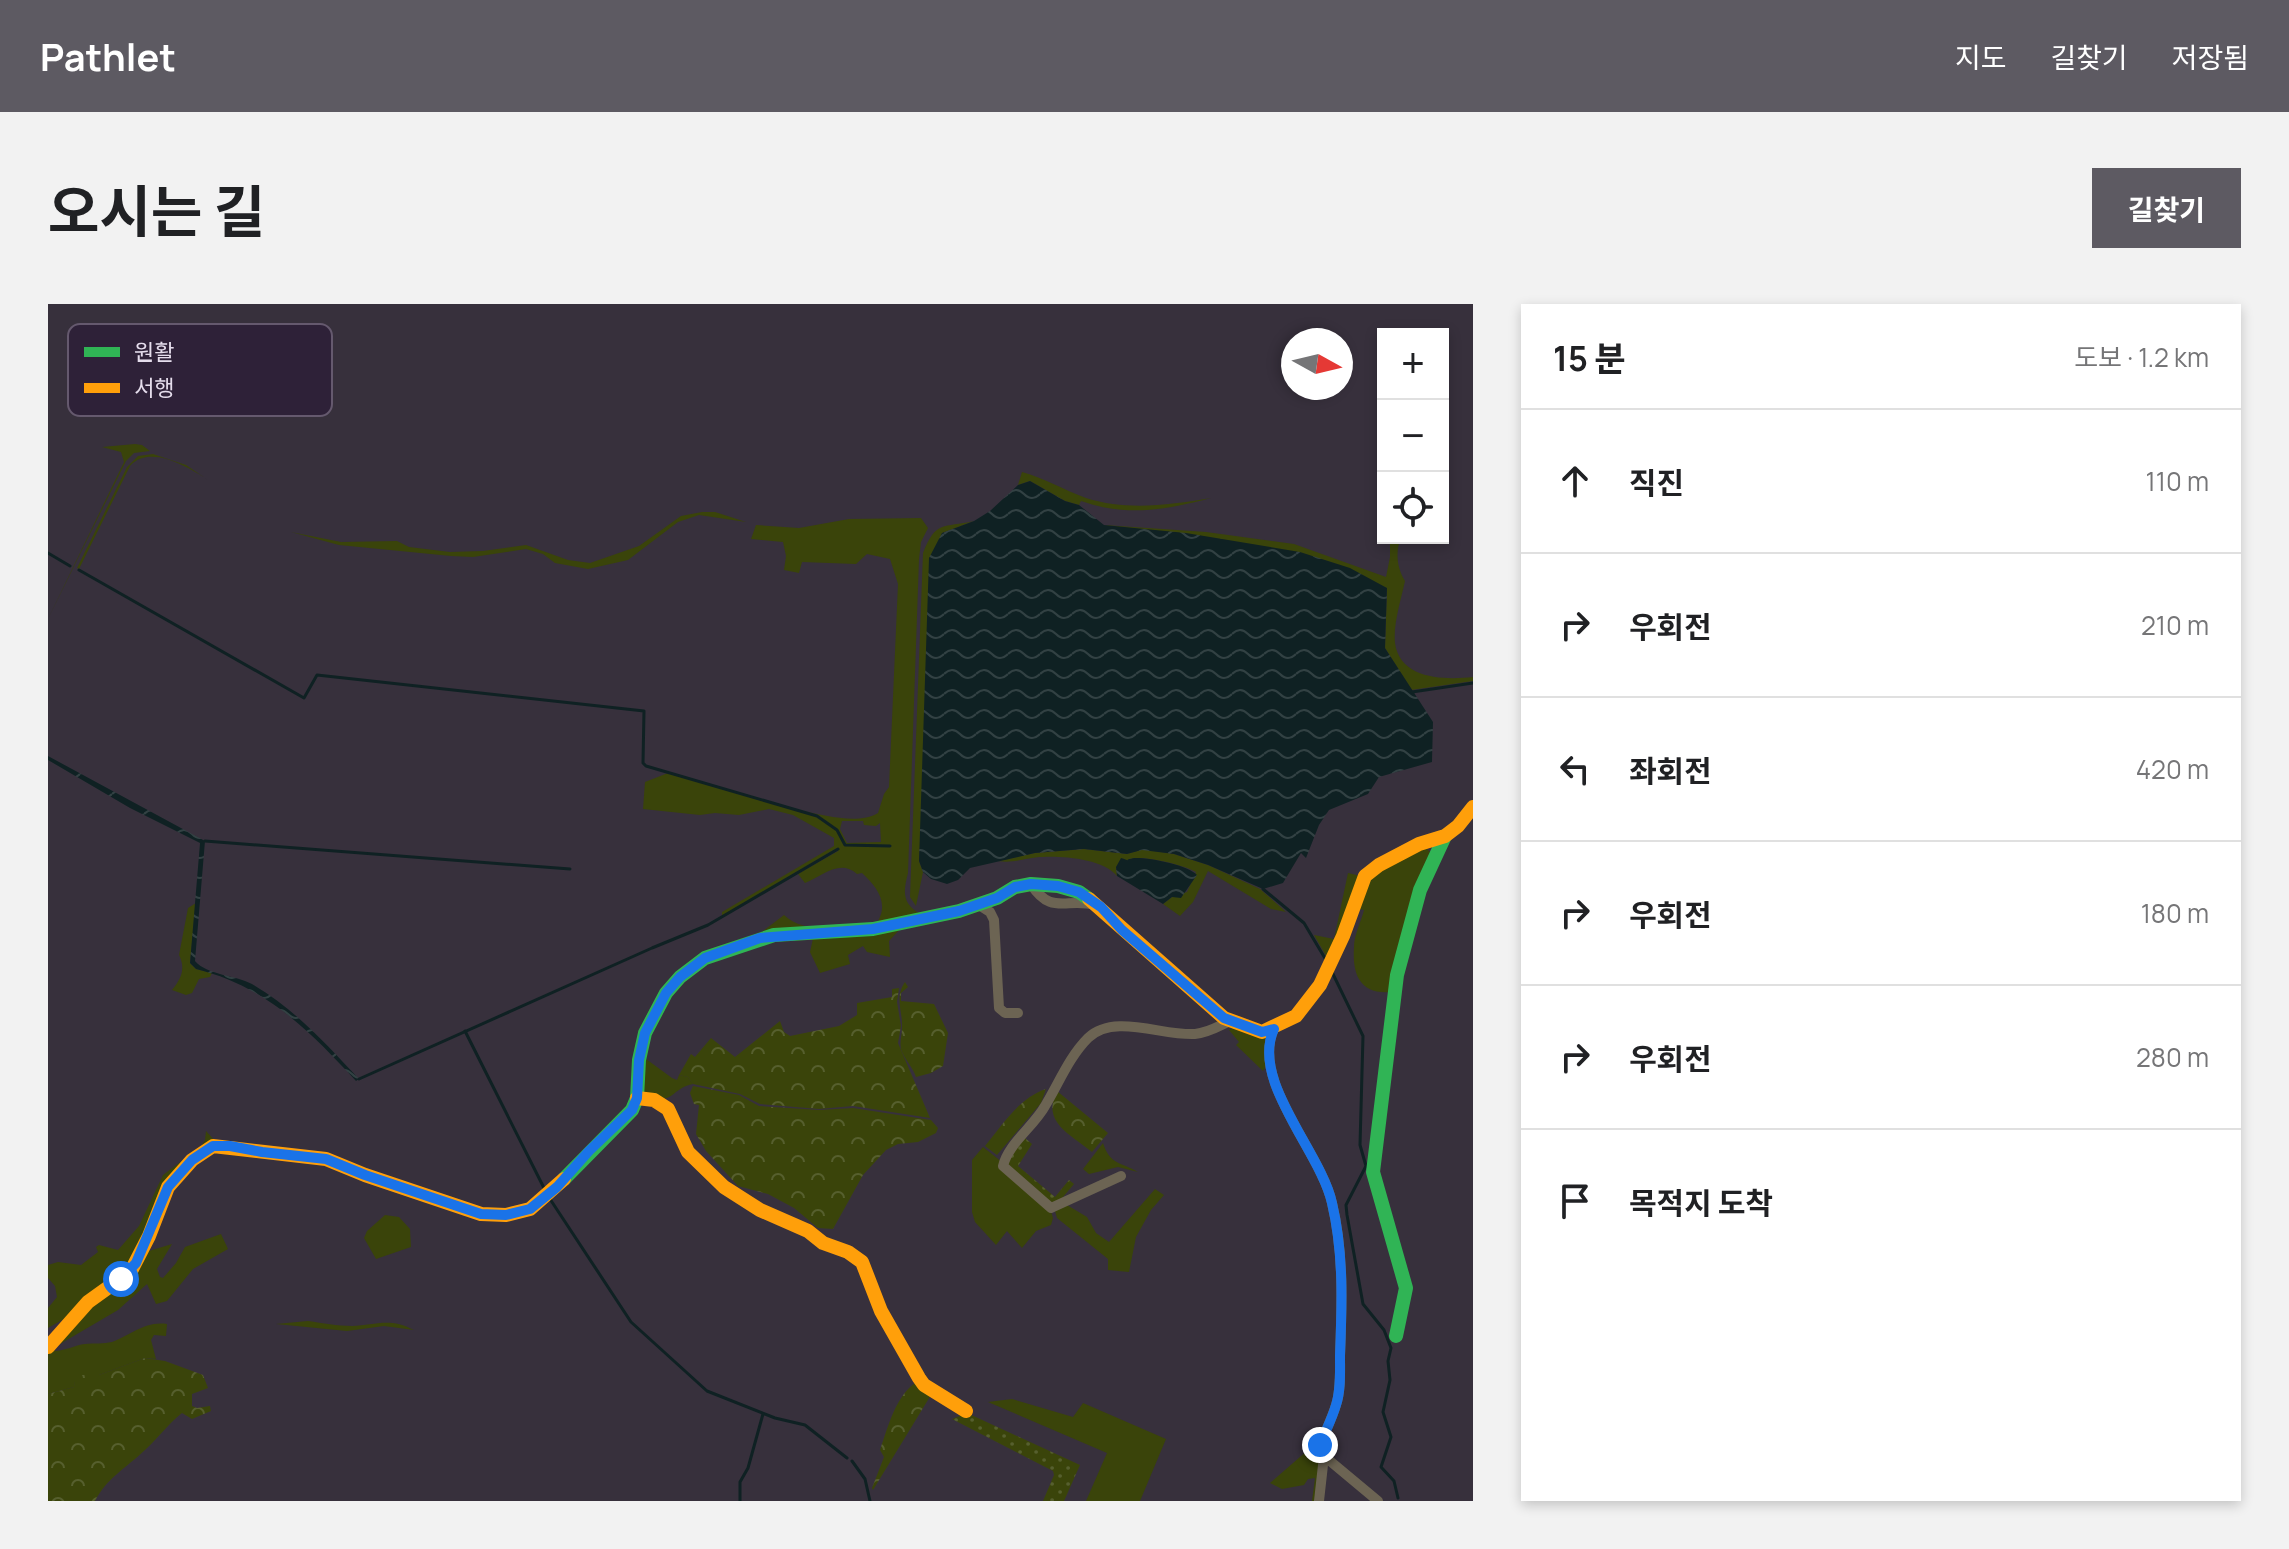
<!DOCTYPE html>
<html lang="ko">
<head>
<meta charset="utf-8">
<style>
  :root { --surface:#fff; --page:#f2f2f2; --text:#202124; --muted:#757577; --line:#e0e0e0; --accent:#5d5a62 }
  body { margin:0; font-family:Manrope,"Noto Sans KR",sans-serif; background:var(--page); color:var(--text) }
  .controls { position:absolute; right:24px; top:24px; display:grid; overflow:hidden; border-radius:0px; box-shadow:0 4px 12px #0003 }
  .controls button { width:72px; height:72px; display:grid; place-items:center; padding:0; border:0; border-bottom:2px solid var(--line); background:var(--surface); color:var(--text); font:40px sans-serif }
  .compass { position:absolute; left:1233px; top:24px; width:72px; height:72px; border-radius:50%; background:var(--surface); box-shadow:0 4px 12px #0003; rotate:98deg }
  .stop { position:absolute; width:24px; height:24px; margin:-18px; border:6px solid #1a73e8; border-radius:50%; background:#fff }
  .stop.end { background:#1a73e8; border-color:#fff; box-shadow:0 2px 8px #0008 }
  .list { margin:0; padding:0; list-style:none }
  h2 { display:flex; justify-content:space-between; align-items:center; height:104px; margin:0; padding:0 32px; font-size:34px }
  h2 small { font-size:26px; font-weight:400; color:var(--muted) }
  .list li { display:grid; grid-template-columns:52px 1fr auto; gap:24px; align-items:center; box-sizing:border-box; height:144px; padding:0 32px; border-top:2px solid var(--line) }
  .list b { display:block; font-size:30px; white-space:nowrap }
  .list em { font-size:26px; font-style:normal; color:var(--muted) }
  .icon { flex:none; width:44px; height:44px; fill:none; stroke:currentColor; stroke-width:2; stroke-linecap:round; stroke-linejoin:round }
  .map { position:relative; flex:none; width:1425px; height:1197px; overflow:hidden; border-radius:0px }
  header { display:flex; align-items:center; gap:48px; box-sizing:border-box; height:112px; padding:0 40px; background:var(--accent); color:#fff }
  header strong { font-size:38px }
  nav { display:flex; gap:44px; margin-inline-start:auto; font-size:28px }
  .intro { display:flex; align-items:center; justify-content:space-between; box-sizing:border-box; height:192px; padding:0 48px }
  h1 { margin:0; font-size:56px }
  .button { padding:20px 36px; border-radius:0px; background:var(--accent); color:#fff; font-size:28px; font-weight:700 }
  main { display:flex; gap:48px; padding:0 48px }
  aside { flex:1; background:var(--surface); border-radius:0px; box-shadow:0 4px 12px #0003 }
  .map>svg:first-child { display:block }
</style>
</head>
<body>
<header>
<strong>Pathlet</strong>
<nav><a>지도</a><a>길찾기</a><a>저장됨</a></nav>
</header>
<div class="intro"><h1>오시는 길</h1><a class="button">길찾기</a></div>
<main>
<div class="map">
<svg width="1425" height="1197" viewBox="0 0 1425 1197">
  <defs>
    <pattern id="forest-crowns" width="20" height="18" patternUnits="userSpaceOnUse" patternTransform="scale(2)"><rect width="20" height="18" fill="#3a440a"/><path d="M2 6a3 3 0 1 1 6 0M12 15a3 3 0 1 1 6 0" fill="none" stroke="#565f2e"/></pattern>
    <pattern id="garden-dots" width="8" height="8" patternUnits="userSpaceOnUse" patternTransform="scale(2)"><rect width="8" height="8" fill="#3a440a"/><path d="M2 2h.1M6 6h.1" fill="none" stroke="#565f2e" stroke-width="1.8" stroke-linecap="round"/></pattern>
    <pattern id="water-waves" width="16" height="10" patternUnits="userSpaceOnUse" patternTransform="scale(2)"><rect width="16" height="10" fill="#0f2123"/><path d="M0 5q4-4 8 0t8 0" fill="none" stroke="#324143"/></pattern>
  </defs>
  <rect width="100%" height="100%" fill="#37303c"/>
  <g fill="#3a440a" fill-rule="evenodd">
    <polygon points="87,140 94,141 102,147 86,149 78,157 0,315 76,158 73,148 54,143"/>
    <path d="M105,150L138,161L160,176C140,163 102,140 82,162L31,265L29,264L79,163L90,152Z"/>
    <path d="M974,168C996,174 1016,186 1038,194C1079,207 1121,201 1163,194C1118,206 1078,213 1033,197L1031,201L1017,197L982,177L970,181Z"/>
    <polygon points="654,208 667,208 698,218 651,211 630,218 580,256 540,265 507,259 495,250 478,245 425,253 403,252 291,241 243,228 293,238 349,237 361,243 402,248 435,247 478,241 520,256 542,259 591,242 633,212"/>
    <path d="M801,215L873,214L880,224L873,238L871,255L860,569C855,588 854,600 873,610L825,623L707,633L736,611C758,632 803,624 830,617C841,598 828,582 814,569L809,570C792,555 776,571 757,579L750,570L790,547L789,544L674,612V608L786,542V534L745,511L721,505L691,511L667,509L652,511L595,505L597,478L620,469L769,513L788,526L797,542H842L797,540C790,522 773,513 754,507C776,511 810,521 830,509L836,490L841,483L850,280L842,255L819,250L808,260L754,258L751,269L736,266L738,252L735,238L703,235L708,221L751,224ZM794,517H815L816,521L828,522L832,519L833,538L799,539L792,525Z"/>
    <path d="M926,217L894,229L871,557L875,568L868,602L862,593L875,249C888,216 895,224 926,217Z"/>
    <path d="M1056,221L1158,228L1246,240L1338,273L1342,253V234H1353C1347,248 1349,264 1357,277C1353,296 1345,320 1347,339C1352,376 1398,376 1425,373V377L1363,386L1337,344L1339,284Z"/>
    <path d="M1376,542L1384,550L1344,688C1313,691 1304,672 1306,643C1306,631 1313,618 1316,606L1310,605L1323,576L1330,567Z"/>
    <path d="M1036,545L1079,550L1094,545L1126,550L1160,561L1212,585L1238,608L1223,605L1160,567L1145,598L1132,612L1115,600L1124,593L1139,588L1148,568C1136,561 1102,553 1087,554C1081,555 1074,560 1068,563L1069,572C1055,555 1016,552 995,553C978,553 967,560 950,557L987,549Z"/>
    <polygon points="1300,569 1313,572 1281,657 1266,631 1286,635"/>
    <path d="M148,599L142,659L148,665L164,669L162,673L151,675L144,689L138,691L124,686C133,675 138,665 131,651L140,604Z"/>
    <polygon points="857,620 841,637 842,653 819,648 815,642 800,651 802,660 772,669 762,648 766,630"/>
    <polygon points="1185,723 1219,733 1218,762 1215,767 1188,741 1191,738 1181,726"/>
    <path d="M594,752L624,774L629,776L631,771L640,773L645,780C621,785 629,801 598,792L590,780Z"/>
    <polygon points="158,827 169,839 136,860 83,962 21,1012 0,1024 0,1004 9,993 7,982 0,974 0,961 10,958 33,961 50,948 48,943 51,941 70,946 91,922 115,871 153,842 157,836"/>
    <path d="M1055,839C1062,861 1073,858 1090,868L1070,863L1041,870L1035,865Z"/>
    <polygon points="935,843 954,858 1002,904 1005,914 1003,921 988,927 974,944 959,927 948,941 927,918 924,908 924,856"/>
    <polygon points="1107,885 1116,891 1103,906 1088,933 1081,968 1060,966 1060,955 1009,914 1007,907 1019,901 1039,913 1048,929 1061,938"/>
    <path d="M123,887L101,947L124,940L109,965L112,973L115,974L128,959L137,943L173,930L180,945L145,965L119,997L108,1000L99,980L70,1006L7,1043L6,1047C17,1047 27,1041 37,1040C46,1039 56,1040 64,1038C84,1031 96,1017 119,1020L118,1032L106,1031L103,1036L108,1055L97,1054L51,1071H28L26,1083L0,1090V1046L11,1032L74,976Z"/>
    <polygon points="337,911 351,913 362,925 363,943 328,955 316,934 319,927"/>
    <path d="M260,1017C275,1019 289,1022 304,1022C327,1021 342,1013 366,1026L336,1022L299,1027L228,1020Z"/>
    <polygon points="964,1095 1025,1113 1035,1099 1118,1135 1092,1197 1038,1197 1059,1149 940,1098"/>
    <polygon points="1269,1144 1271,1150 1268,1197 1264,1197 1267,1174 1260,1175 1256,1181 1234,1185 1222,1179 1260,1146"/>
  </g>
  <g fill="url(#forest-crowns)">
    <path d="M857,678L860,683L853,689V697L886,700L900,729L895,762L883,769L868,773C865,764 859,758 855,750C850,741 854,733 854,724C855,707 846,694 857,678Z"/>
    <polygon points="851,684 849,698 853,722 850,739 882,814 805,802 771,805 712,800 692,790 645,780 640,773 631,771 643,750 647,753 663,734 687,753 732,717 736,728 742,732 791,722 809,711 809,699 844,693 844,685"/>
    <polygon points="645,782 691,791 711,802 771,806 805,804 883,816 890,824 888,829 870,838 850,840 838,846 815,871 785,925 770,924 746,904 720,890 690,882 658,847 648,830 651,801 646,800 642,789"/>
    <path d="M998,785L993,799L949,851L937,842C955,820 971,794 998,785Z"/>
    <path d="M1009,787L1060,829L1044,848C1022,830 993,818 1009,787Z"/>
    <path d="M97,1054L117,1057L155,1071L160,1084L144,1090V1102L149,1104L162,1102L163,1107L144,1115L134,1109C120,1120 110,1134 97,1146C78,1164 59,1174 47,1197H0V1090L26,1083L27,1071H51Z"/>
    <path d="M870,1077L883,1091L825,1186L824,1184L836,1153L832,1146C840,1123 848,1090 870,1077Z"/>
  </g>
  <g fill="url(#garden-dots)">
    <polygon points="977,834 984,840 970,862 1007,893 1021,876 1026,880 1010,899 1003,902 960,866 959,856"/>
    <polygon points="919,1109 1032,1161 1016,1197 995,1197 1006,1171 1005,1167 904,1115"/>
  </g>
  <g fill="url(#water-waves)">
    <polygon points="982,177 1017,197 1031,201 1056,221 1138,229 1252,248 1302,264 1339,284 1337,344 1385,418 1384,458 1331,473 1320,490 1281,506 1271,521 1258,554 1253,549 1235,579 1215,585 1160,561 1126,550 1094,546 1079,550 1036,545 987,549 922,564 910,576 899,580 883,575 875,568 871,557 881,254 894,229 926,217 942,207 970,181"/>
    <path d="M0,452L157,537L147,657C159,671 187,671 204,680C247,705 278,740 311,775L308,777C261,726 217,682 148,665L142,659L152,539L82,504L0,456Z"/>
    <path d="M1073,554C1086,558 1073,556 1086,554C1100,553 1141,561 1149,571L1133,594L1124,593L1115,600L1069,572L1068,563Z"/>
  </g>
  <g fill="none" stroke-linecap="round" stroke-linejoin="round">
    <g stroke="#0f2123" stroke-width="3">
      <polyline points="0,249 22,262"/>
      <polyline points="31,266 256,394 269,371 596,407 595,459 598,462 769,512 789,526 797,541 842,542"/>
      <polyline points="1364,388 1425,379"/>
      <polyline points="157,537 522,565"/>
      <polyline points="1215,585 1256,619 1278,656"/>
      <polyline points="1284,668 1315,732 1312,841 1318,862 1298,901 1299,911 1315,1000 1336,1026 1343,1044 1340,1057 1342,1076 1335,1108 1343,1133 1333,1163 1346,1177 1350,1194"/>
      <polyline points="417,727 498,888"/>
      <polyline points="311,775 604,644 660,621 790,545"/>
      <polyline points="502,895 583,1018 659,1087 727,1114 757,1121 799,1154"/>
      <polyline points="804,1157 817,1175 822,1197"/>
      <polyline points="692,1197 692,1178 700,1164 715,1110"/>
    </g>
    <g stroke="#6c6453" stroke-width="10">
      <path d="M983,580C1003,612 1019,593 1047,601"/>
      <polyline points="931,601 942,608 946,616 951,704 957,709 970,709"/>
      <path d="M1226,725C1202,777 1273,848 1284,899C1296,949 1294,1001 1292,1052C1292,1068 1293,1086 1288,1101C1284,1114 1277,1128 1272,1141L1276,1152L1271,1197"/>
      <path d="M1073,872L1003,904L955,862C960,840 986,822 997,802C1011,779 1021,753 1040,734C1066,709 1114,732 1147,730C1160,729 1171,722 1182,717"/>
      <polyline points="1276,1152 1330,1197"/>
    </g>
    <g stroke="#30b455" stroke-width="14">
      <polyline points="516,875 584,806 589,794 591,756 597,729 618,689 632,673 657,654 726,631 825,625 911,607 949,594 967,583 983,580 1010,582 1031,588 1041,595"/>
      <polyline points="1348,1032 1358,984 1325,868 1349,671 1372,586 1397,532"/>
    </g>
    <g stroke="#ff9f0a" stroke-width="14">
      <polyline points="1041,595 1176,714 1214,728 1248,712 1272,681 1295,632 1317,572 1331,561 1371,540 1397,532 1410,522 1425,503"/>
      <polyline points="589,794 606,796 620,805 640,848 676,883 712,906 760,927 775,939 800,948 814,958 833,1007 871,1074 876,1081 918,1107"/>
      <polyline points="0,1043 40,998 83,967 101,932 120,883 144,856 165,842 278,855 317,871 433,910 458,911 482,905 516,875"/>
    </g>
  </g>
  <g fill="none" stroke-linecap="round" stroke-linejoin="round">
    <path stroke="#1a73e8" stroke-width="10" d="M73,975L88,959L120,883L144,856L165,842H182L214,848L278,855L317,871L433,910L458,911L482,905L509,883L541,847L584,806L589,794L591,756L597,729L618,689L632,673L657,654L712,634L825,625L911,607L949,594L967,583L983,580L1010,582L1031,588L1053,603L1074,626L1176,714L1214,728L1226,725C1202,777 1273,848 1284,899C1296,950 1294,1001 1292,1052C1292,1068 1293,1086 1288,1101C1284,1115 1277,1128 1272,1141"/>
  </g>
  <rect x="20" y="20" width="264" height="92" rx="12" fill="#2e2138" stroke="#65596e" stroke-width="2"/>
  <rect x="36" y="43" width="36" height="10" fill="#30b455"/>
  <rect x="36" y="79" width="36" height="10" fill="#ff9f0a"/>
  <g font-size="22" fill="#e5ddec">
    <text x="86" y="56">원활</text>
    <text x="86" y="92">서행</text>
  </g>
</svg>
<div class="controls">
<button>+</button>
<button>−</button>
<button><svg class="icon" aria-label="locate" viewBox="0 0 24 24"><circle cx="12" cy="12" r="6"/><path d="M12 2v4M12 18v4M2 12h4M18 12h4"/></svg></button>
</div>
<svg class="compass" viewBox="-18 -18 36 36"><path d="M0-13l5 13h-10z" fill="#e53935"/><path d="M0 13l5-13h-10z" fill="#757577"/></svg>
<div class="stop" style="left:73px;top:975px"></div>
<div class="stop end" style="left:1272px;top:1141px"></div>
</div>
<aside>
<h2>15 분<small>도보 · 1.2 km</small></h2>
<ul class="list">
<li><svg class="icon" aria-label="ahead" viewBox="0 0 24 24"><path d="M12 20V5M6 11l6-6 6 6"/></svg><div><b>직진</b></div><em>110 m</em></li>
<li><svg class="icon" aria-label="right" viewBox="0 0 24 24"><path d="M7 20v-9h11M14 6l5 5-5 5"/></svg><div><b>우회전</b></div><em>210 m</em></li>
<li><svg class="icon" aria-label="left" viewBox="0 0 24 24"><path d="M17 20v-9H6M10 6l-5 5 5 5"/></svg><div><b>좌회전</b></div><em>420 m</em></li>
<li><svg class="icon" aria-label="right" viewBox="0 0 24 24"><path d="M7 20v-9h11M14 6l5 5-5 5"/></svg><div><b>우회전</b></div><em>180 m</em></li>
<li><svg class="icon" aria-label="right" viewBox="0 0 24 24"><path d="M7 20v-9h11M14 6l5 5-5 5"/></svg><div><b>우회전</b></div><em>280 m</em></li>
<li><svg class="icon" aria-label="arrive" viewBox="0 0 24 24"><path d="M6 21V4h12l-3 4 3 4H6"/></svg><div><b>목적지 도착</b></div></li>
</ul>
</aside>
</main>
</body>
</html>
